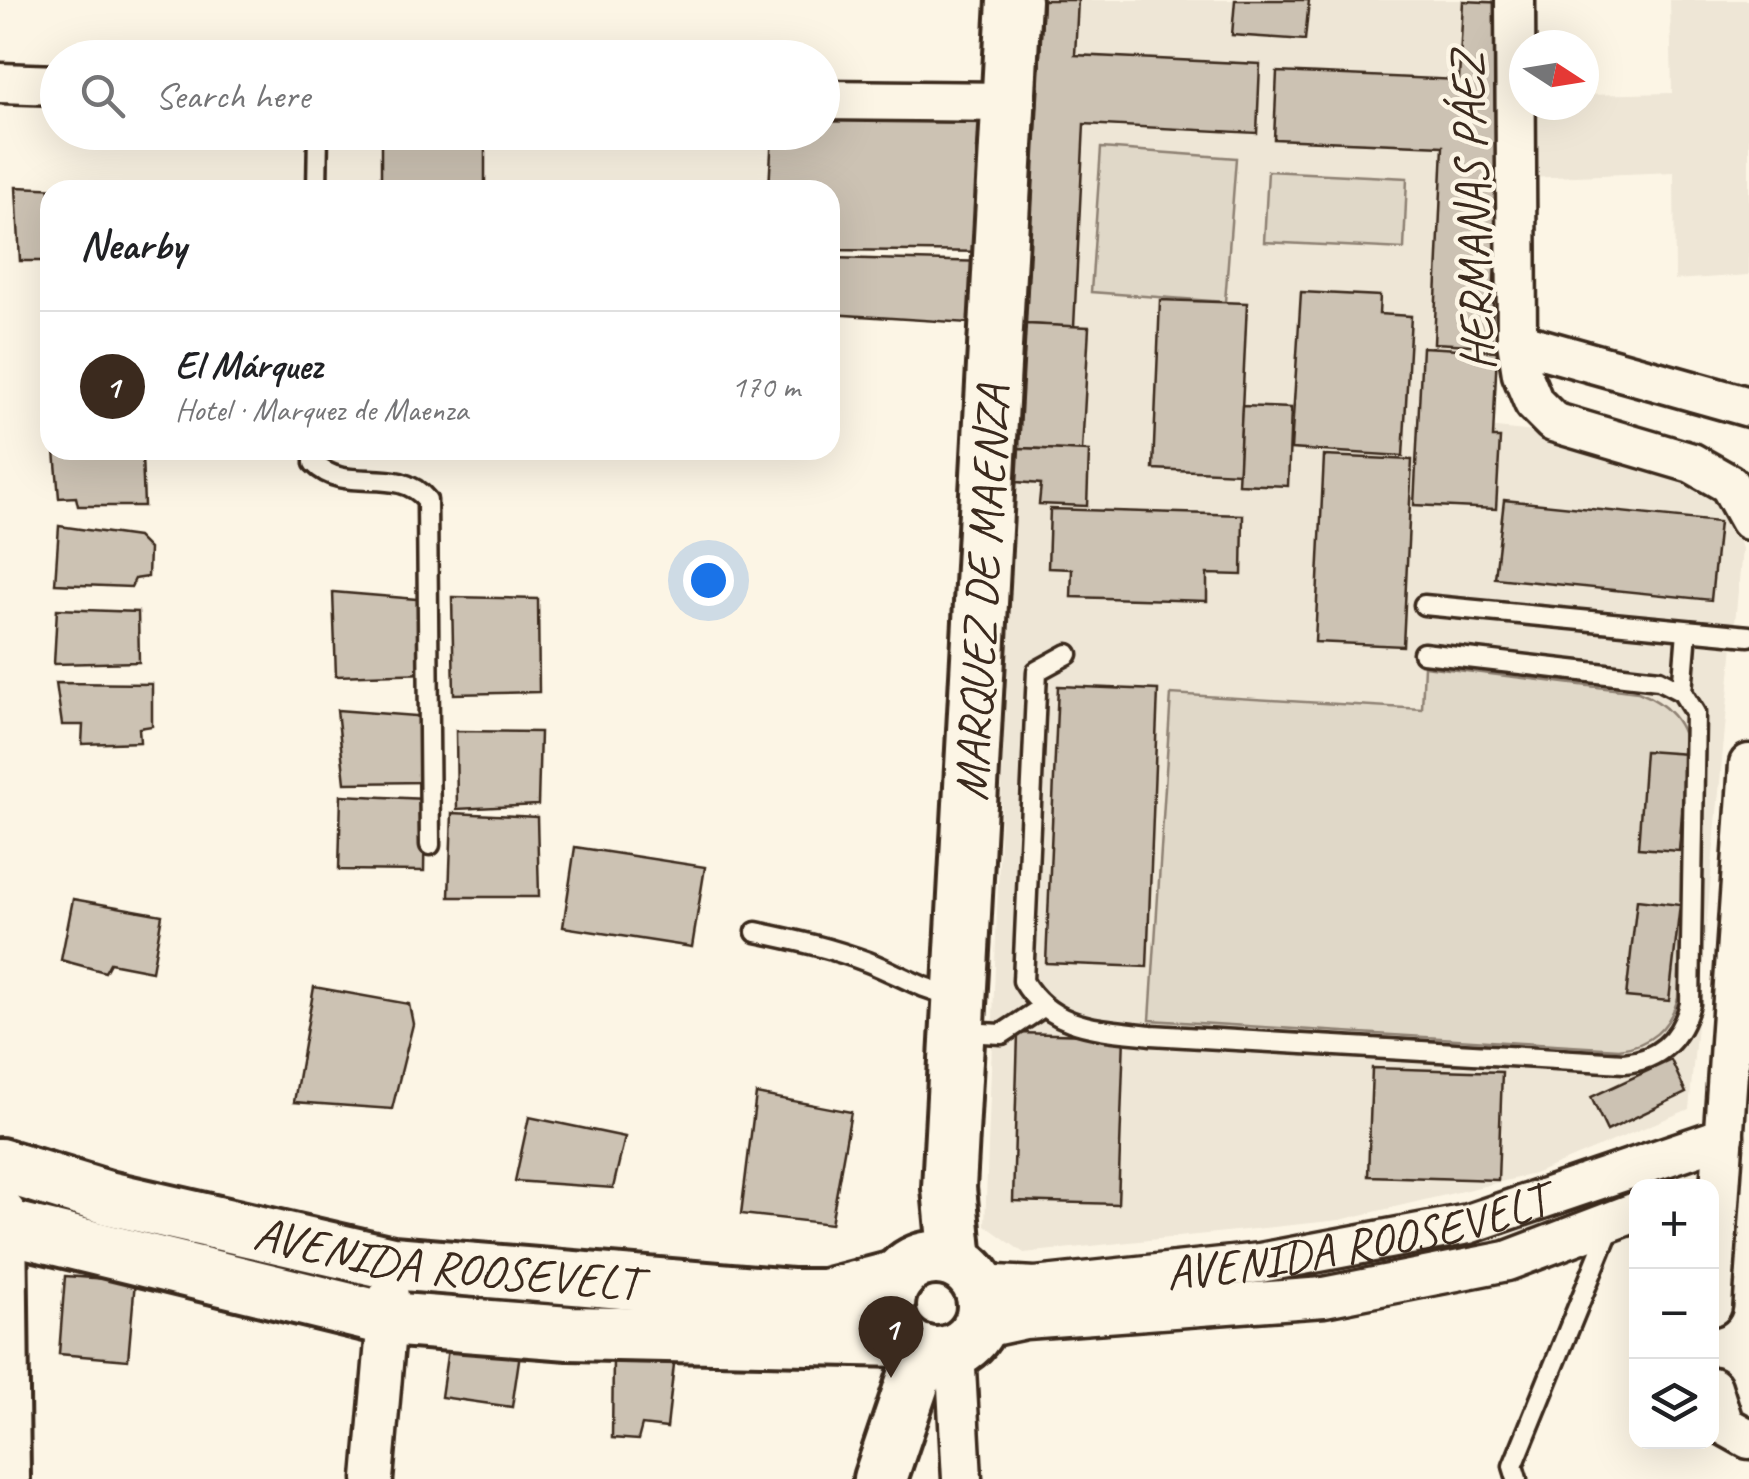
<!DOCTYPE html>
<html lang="en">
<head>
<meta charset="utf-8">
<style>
  :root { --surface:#fff; --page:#f2f2f2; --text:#202124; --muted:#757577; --line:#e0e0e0; --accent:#3b2a1e }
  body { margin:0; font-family:Caveat,sans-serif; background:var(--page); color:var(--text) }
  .controls { position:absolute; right:30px; bottom:30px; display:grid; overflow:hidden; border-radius:20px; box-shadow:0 10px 40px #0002 }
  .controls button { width:90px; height:90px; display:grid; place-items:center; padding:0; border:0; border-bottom:2px solid var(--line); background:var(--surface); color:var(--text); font:50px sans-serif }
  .compass { position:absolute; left:1509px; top:30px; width:90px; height:90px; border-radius:50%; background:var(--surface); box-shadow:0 10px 40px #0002; rotate:102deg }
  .you { position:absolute; left:708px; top:580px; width:35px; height:35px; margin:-25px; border:8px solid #fff; border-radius:50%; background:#1a73e8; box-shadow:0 0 0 15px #1a73e833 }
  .badge { display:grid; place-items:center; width:65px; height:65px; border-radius:50%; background:var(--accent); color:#fff; font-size:32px; font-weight:700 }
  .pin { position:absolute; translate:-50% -82px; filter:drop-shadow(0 2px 5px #0008) }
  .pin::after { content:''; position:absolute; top:52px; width:35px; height:30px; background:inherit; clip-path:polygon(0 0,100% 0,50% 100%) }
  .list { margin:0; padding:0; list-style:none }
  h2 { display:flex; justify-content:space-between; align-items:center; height:130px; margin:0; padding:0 40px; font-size:42px }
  h2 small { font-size:32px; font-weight:400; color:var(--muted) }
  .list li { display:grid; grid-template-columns:65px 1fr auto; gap:30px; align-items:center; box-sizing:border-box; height:150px; padding:0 40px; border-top:2px solid var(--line) }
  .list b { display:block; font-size:38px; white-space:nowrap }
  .list p { margin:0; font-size:32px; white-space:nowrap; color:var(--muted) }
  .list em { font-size:32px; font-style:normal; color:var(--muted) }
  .icon { flex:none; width:55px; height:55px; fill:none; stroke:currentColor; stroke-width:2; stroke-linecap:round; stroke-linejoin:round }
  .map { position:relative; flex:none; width:1749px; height:1479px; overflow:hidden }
  .search { position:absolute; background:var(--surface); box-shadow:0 10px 40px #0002; left:40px; top:40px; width:800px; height:110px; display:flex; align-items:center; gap:25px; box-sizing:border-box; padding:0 35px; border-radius:55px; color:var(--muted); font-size:38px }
  .panel { position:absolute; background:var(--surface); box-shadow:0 10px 40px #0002; left:40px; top:180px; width:800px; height:280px; border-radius:30px }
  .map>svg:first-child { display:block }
</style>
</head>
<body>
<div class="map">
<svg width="1749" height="1479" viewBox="0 0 1749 1479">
  <rect width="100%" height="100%" fill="#fcf5e5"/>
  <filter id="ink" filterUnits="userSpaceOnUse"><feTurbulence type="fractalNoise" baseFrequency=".01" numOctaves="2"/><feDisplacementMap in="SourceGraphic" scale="20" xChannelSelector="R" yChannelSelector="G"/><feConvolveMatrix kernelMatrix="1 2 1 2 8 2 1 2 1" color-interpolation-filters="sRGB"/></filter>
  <g filter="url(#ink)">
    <g fill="#eee6d6">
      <polygon points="1032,0 1496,0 1477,426 1573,436 1682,471 1728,501 1742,549 1689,1109 1534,1174 1340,1220 1024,1253 985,1225"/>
      <polygon points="1670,0 1749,0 1749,275 1675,280 1674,172 1527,178 1527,105 1584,105 1584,95 1672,93"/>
    </g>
    <g fill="#e0d8c8" stroke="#8e8173" stroke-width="2.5">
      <polygon points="1101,148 1236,158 1225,302 1091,292"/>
      <polygon points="1268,171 1407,178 1404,249 1264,242"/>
      <path d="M1424,666L1638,692C1665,702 1687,723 1687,754L1678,998C1669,1029 1650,1045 1619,1049L1150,1020L1171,694L1422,709Z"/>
    </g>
    <g fill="#ccc2b3" stroke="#3b2a1e" stroke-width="2.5">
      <polygon points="1043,0 1078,0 1075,55 1260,64 1257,133 1084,124 1074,327 1026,324"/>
      <polygon points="1235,0 1309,0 1305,40 1232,35"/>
      <polygon points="1463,1 1507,3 1491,346 1434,343 1443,146 1274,139 1277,72 1459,80"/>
      <polygon points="822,107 1001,111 996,252 830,250 830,190 769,190 772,132 822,132"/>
      <polygon points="485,137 485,190 381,190 381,138"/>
      <polygon points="16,187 63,189 50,190 50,261 20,261"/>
      <polygon points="830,258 990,262 984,324 830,314"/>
      <polygon points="1301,292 1380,296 1379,314 1411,316 1403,456 1291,449"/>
      <polygon points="1160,300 1247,303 1239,473 1153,469"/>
      <polygon points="1026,324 1089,327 1082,451 1019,448"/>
      <polygon points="1422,347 1497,351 1493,438 1500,438 1496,509 1414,505"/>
      <polygon points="1242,406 1291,408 1288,486 1238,484"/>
      <polygon points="1019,448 1089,451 1087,506 1039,504 1041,484 1017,482"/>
      <polygon points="55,451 142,455 144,506 78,506 76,497 59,498"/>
      <polygon points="1324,456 1412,460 1403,646 1315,642"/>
      <polygon points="1504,500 1719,522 1711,600 1495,578"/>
      <polygon points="1050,509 1243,515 1242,575 1207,574 1207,601 1071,597 1072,569 1048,568"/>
      <polygon points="59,526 137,537 149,549 148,577 135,579 131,587 55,584"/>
      <polygon points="333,592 428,600 428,673 336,676"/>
      <polygon points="452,597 538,599 539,692 454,694"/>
      <polygon points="57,609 138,612 139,662 54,664"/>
      <polygon points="56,683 152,684 152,726 139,728 140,742 82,744 83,725 62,725"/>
      <polygon points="1058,686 1158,690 1147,967 1046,963"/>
      <polygon points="337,710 428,717 426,782 345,783"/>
      <polygon points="456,731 540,732 538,805 457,809"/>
      <polygon points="1645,751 1687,754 1679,851 1638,848"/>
      <polygon points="341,795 425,799 424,871 339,870"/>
      <polygon points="452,813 537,817 539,897 449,897"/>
      <polygon points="575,847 705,867 692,947 563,927"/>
      <polygon points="73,899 162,915 152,971 110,963 105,972 61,960"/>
      <polygon points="1637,900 1680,905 1669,1001 1626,997"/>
      <polygon points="314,987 409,1004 413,1024 392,1109 294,1102"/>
      <polygon points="1018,1033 1124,1036 1118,1204 1013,1201"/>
      <polygon points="1671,1060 1686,1093 1607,1131 1591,1097"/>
      <polygon points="1372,1068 1502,1072 1498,1180 1368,1176"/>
      <polygon points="756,1094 851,1112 831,1224 741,1214"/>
      <polygon points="529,1117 625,1137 613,1188 515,1181"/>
      <polygon points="65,1276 135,1281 128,1360 59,1354"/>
      <polygon points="449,1342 520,1353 512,1407 441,1397"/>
      <polygon points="613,1358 674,1364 667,1428 642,1425 638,1440 612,1438"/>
    </g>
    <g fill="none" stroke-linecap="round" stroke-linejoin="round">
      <g stroke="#3b2a1e" stroke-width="25">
        <g id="lane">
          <polyline points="317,190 318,132"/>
          <path d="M314,450V463C346,496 397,463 427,500L430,845"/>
          <polyline points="1424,605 1749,636"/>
          <path d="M1068,654L1037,671L1023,981C1052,1030 1100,1029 1151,1035L1624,1063C1660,1060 1681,1038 1690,1004L1695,713L1682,692L1659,680L1423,653"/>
          <polyline points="1682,692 1687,631"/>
          <path d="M756,932C795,940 831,948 868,962C901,975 918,988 954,996"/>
          <polyline points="963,1032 1002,1034 1043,1007"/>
          <polyline points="1517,1479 1513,1466 1612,1223"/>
        </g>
      </g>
      <g stroke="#3b2a1e" stroke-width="45">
        <g id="street">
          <polyline points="1515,0 1517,342 1522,374 1534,403 1553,422 1692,463 1729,484 1749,520"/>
          <polyline points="0,83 58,85"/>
          <polyline points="822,100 1010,102"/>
          <polyline points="1517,342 1749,407"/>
          <path id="s1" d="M979,1284L1035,1287L1260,1263L1468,1224L1724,1137"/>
          <polyline points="1712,1306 1749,764"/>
          <polyline points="979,1329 1025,1319 1324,1297 1507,1261 1636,1212"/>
          <polyline points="955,1350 962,1479"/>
          <polyline points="1712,1387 1724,1425 1749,1439"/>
          <polyline points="373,1479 389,1296"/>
        </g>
      </g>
      <g stroke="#3b2a1e" stroke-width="60">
        <g id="secondary">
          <path id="s2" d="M0,1165L108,1198L392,1263L791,1296H825L898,1277"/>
          <polyline points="0,1216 3,1479"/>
          <polyline points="0,1225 387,1319 569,1333 902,1340"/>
          <circle cx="936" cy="1306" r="48"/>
          <path id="s3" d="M956,1262L949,1188L1014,0"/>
          <polyline points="880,1479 923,1352"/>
        </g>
      </g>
      <use href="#lane" stroke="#fcf5e5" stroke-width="18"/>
      <use href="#street" stroke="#fcf5e5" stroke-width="38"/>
      <use href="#secondary" stroke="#fcf5e5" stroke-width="52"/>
    </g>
  </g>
  <g text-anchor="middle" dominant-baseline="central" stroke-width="9" stroke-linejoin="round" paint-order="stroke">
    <g font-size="48" fill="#3b2a1e" stroke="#fcf5e5">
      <text transform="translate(1472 212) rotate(-92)">HERMANAS PÁEZ</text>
      <text stroke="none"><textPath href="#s3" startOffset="670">MARQUEZ DE MAENZA</textPath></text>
      <text stroke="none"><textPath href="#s1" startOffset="382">AVENIDA ROOSEVELT</textPath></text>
      <text stroke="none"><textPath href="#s2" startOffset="458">AVENIDA ROOSEVELT</textPath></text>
    </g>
  </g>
</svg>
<div class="controls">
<button>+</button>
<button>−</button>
<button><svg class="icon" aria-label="layers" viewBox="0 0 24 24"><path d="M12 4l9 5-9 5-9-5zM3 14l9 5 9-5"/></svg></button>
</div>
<svg class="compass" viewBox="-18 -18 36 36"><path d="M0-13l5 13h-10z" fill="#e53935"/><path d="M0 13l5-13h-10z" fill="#757577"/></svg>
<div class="you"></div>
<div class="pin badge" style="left:891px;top:1378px">1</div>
<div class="search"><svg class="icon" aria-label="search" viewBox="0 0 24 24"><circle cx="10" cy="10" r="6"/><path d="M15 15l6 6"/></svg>Search here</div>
<section class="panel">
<h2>Nearby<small></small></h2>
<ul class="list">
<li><span class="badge">1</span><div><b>El Márquez</b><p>Hotel · Marquez de Maenza</p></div><em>170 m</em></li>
</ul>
</section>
</div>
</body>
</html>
